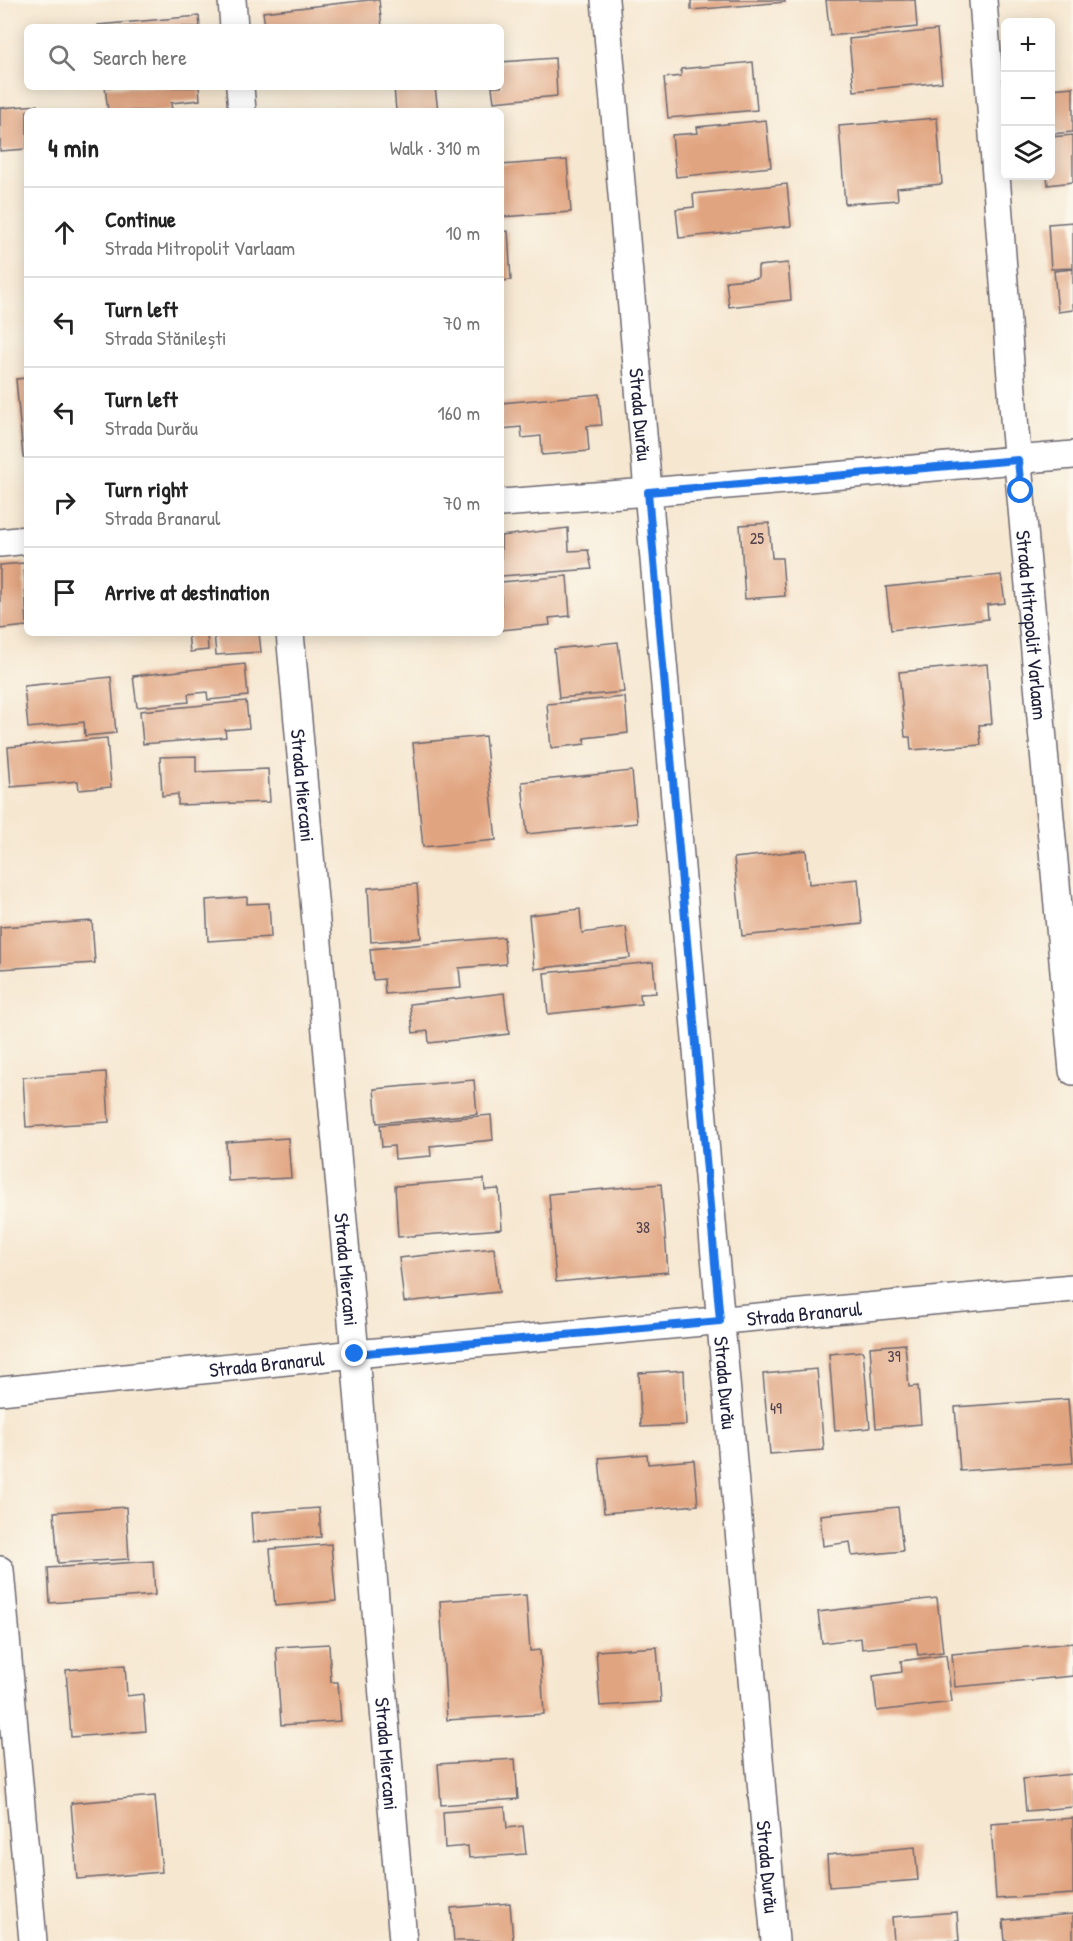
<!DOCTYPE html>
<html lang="en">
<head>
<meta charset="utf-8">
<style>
  :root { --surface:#fff; --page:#f6f6f6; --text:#222; --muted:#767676; --line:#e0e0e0 }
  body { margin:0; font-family:"Patrick Hand",sans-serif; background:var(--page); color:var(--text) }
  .controls { position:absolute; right:18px; top:18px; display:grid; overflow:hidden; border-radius:9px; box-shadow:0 3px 15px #0003 }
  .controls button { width:54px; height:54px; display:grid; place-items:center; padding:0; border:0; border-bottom:2px solid var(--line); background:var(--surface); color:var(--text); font:30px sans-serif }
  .stop { position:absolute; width:18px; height:18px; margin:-14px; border:4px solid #1a73e8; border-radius:50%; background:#fff }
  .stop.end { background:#1a73e8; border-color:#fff; box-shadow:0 2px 6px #0008 }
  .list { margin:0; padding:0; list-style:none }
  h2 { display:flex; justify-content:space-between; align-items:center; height:78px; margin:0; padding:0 24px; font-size:26px }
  h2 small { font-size:20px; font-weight:400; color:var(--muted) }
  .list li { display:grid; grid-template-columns:39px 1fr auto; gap:18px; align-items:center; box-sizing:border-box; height:90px; padding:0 24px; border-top:2px solid var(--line) }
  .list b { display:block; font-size:22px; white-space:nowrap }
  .list p { margin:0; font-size:20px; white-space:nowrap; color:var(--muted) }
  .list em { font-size:20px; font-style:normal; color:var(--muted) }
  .icon { flex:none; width:33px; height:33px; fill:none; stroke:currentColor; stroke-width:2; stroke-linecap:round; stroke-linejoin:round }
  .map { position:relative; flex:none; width:1073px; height:1941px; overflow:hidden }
  .search { position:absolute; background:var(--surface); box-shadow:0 3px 15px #0003; left:24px; top:24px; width:480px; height:66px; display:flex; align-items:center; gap:15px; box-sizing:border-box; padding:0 21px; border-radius:9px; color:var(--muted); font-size:22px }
  .panel { position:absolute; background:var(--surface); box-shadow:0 3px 15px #0003; left:24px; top:108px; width:480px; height:528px; border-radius:9px }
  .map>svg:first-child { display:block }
</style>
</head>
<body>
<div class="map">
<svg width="1073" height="1941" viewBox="0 0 1073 1941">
  <rect width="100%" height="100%" fill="#fbf7ec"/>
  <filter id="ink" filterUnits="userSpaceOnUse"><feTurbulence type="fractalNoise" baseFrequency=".0167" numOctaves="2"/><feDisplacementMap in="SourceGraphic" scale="12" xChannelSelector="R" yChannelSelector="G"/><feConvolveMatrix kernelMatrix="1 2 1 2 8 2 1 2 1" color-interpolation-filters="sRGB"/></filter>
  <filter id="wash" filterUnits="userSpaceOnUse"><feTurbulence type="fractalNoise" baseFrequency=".008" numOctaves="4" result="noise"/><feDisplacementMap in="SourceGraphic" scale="24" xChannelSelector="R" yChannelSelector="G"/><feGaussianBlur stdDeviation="1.35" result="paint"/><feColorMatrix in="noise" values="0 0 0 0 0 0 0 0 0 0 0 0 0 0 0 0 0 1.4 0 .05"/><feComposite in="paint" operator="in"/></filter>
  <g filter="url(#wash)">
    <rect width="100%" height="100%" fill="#f6e7d0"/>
    <g id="blocks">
      <g fill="#e1a480">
        <polygon points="369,0 379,0 382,27 265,27 263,12"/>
        <polygon points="691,0 785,0 785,2 691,10"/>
        <polygon points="826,0 915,0 917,27 830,36"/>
        <polygon points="199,16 200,27 98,27 98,25"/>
        <polygon points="937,30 942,82 854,91 849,39"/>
        <polygon points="555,58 557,96 494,102 492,87 501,87 501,62"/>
        <polygon points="753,62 757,110 668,118 664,78 681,76 681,69"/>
        <polygon points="105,87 199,87 200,100 171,103 172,111 108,111"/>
        <polygon points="394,87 435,87 438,111 396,111"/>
        <polygon points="1073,87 1073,132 1050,134 1050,89"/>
        <polygon points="37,105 38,111 27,111 27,149 0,151 0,108"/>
        <polygon points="937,118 942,184 897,188 898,200 845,204 839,126"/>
        <polygon points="766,120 771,167 676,177 672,135 698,133 697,127"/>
        <polygon points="1073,135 1073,182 1048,185 1047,176 1050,176 1050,137"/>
        <polygon points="567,160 571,212 501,217 501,165"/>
        <polygon points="787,184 791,226 679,238 676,209 694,207 693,194"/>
        <polygon points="1073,222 1073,268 1051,269 1048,224"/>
        <polygon points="508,231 511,280 501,281 501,232"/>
        <polygon points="788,263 791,300 729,307 726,281 758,278 758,266"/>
        <polygon points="1073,269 1073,310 1058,312 1054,271"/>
        <polygon points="27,378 27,457 23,457 16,379"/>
        <polygon points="599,394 602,425 587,426 589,451 542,455 541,436 522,438 521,427 501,429 501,403"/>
        <polygon points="769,523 772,558 782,558 785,596 745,599 740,525"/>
        <polygon points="568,528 569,551 588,550 592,569 501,576 501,536"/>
        <polygon points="24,563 27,626 0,629 0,565"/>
        <polygon points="1001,575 1005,603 987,605 988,619 891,630 886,587"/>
        <polygon points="567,576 570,616 549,618 550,625 501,630 501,582"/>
        <polygon points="188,633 207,633 208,650 190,652"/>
        <polygon points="214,633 259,633 261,652 216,655"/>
        <polygon points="618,642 624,692 559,698 554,649"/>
        <polygon points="245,664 248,696 208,700 207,692 188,694 189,702 137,707 133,676"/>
        <polygon points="987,664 992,724 979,725 981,745 911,750 910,737 905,737 899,672"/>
        <polygon points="111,677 116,733 85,736 84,722 28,728 24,686"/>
        <polygon points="625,697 628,733 584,738 585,744 551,748 547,704"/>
        <polygon points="246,701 249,728 225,730 226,737 143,744 140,711"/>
        <polygon points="485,736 496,840 423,847 413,743"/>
        <polygon points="107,738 111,787 79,790 78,781 11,787 8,747"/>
        <polygon points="196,756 196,772 268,769 270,802 178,805 178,794 162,796 160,757"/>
        <polygon points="632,771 637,823 527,834 522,782"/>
        <polygon points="806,850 809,884 858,879 862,924 742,936 734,858"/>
        <polygon points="417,884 421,938 371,942 368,888"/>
        <polygon points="247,897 247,904 269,903 271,937 208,941 206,900"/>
        <polygon points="580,909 582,933 626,927 630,958 534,969 529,915"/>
        <polygon points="92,921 95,963 0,969 0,927"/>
        <polygon points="504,937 506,964 459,968 461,988 385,994 384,979 373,980 370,949"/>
        <polygon points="653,962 656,993 640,994 641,1004 548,1014 544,973"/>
        <polygon points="504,993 509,1034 429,1043 428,1031 413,1033 410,1004"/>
        <polygon points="106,1072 109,1122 26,1127 23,1077"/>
        <polygon points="474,1080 477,1114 377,1123 374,1089"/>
        <polygon points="491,1115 493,1140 430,1146 431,1156 395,1159 394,1146 382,1147 380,1125"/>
        <polygon points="288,1138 291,1178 228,1181 226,1142"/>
        <polygon points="484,1179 485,1190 499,1189 502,1229 398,1237 395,1186"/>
        <polygon points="661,1184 668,1272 556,1282 549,1194"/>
        <polygon points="494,1248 499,1292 404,1302 399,1258"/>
        <polygon points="905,1344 909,1387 918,1386 921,1424 876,1428 870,1347"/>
        <polygon points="863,1351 870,1428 835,1431 829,1354"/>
        <polygon points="817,1369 824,1450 770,1454 763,1374"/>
        <polygon points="684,1370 686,1425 641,1427 639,1373"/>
        <polygon points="1068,1399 1073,1463 960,1471 955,1407"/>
        <polygon points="647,1454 648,1464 694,1460 698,1505 604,1513 599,1458"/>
        <polygon points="126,1507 129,1559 58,1563 54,1512"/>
        <polygon points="898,1507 903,1551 852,1556 850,1542 823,1546 820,1515"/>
        <polygon points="319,1508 321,1537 253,1542 251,1513"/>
        <polygon points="331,1544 336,1601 275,1606 270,1549"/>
        <polygon points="153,1561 155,1595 50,1603 48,1568"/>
        <polygon points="526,1595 530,1651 540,1650 544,1714 447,1720 440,1601"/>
        <polygon points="937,1598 943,1652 918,1655 916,1643 862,1649 861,1638 822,1643 818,1612"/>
        <polygon points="1073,1643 1073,1676 955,1687 952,1654"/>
        <polygon points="329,1644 331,1682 338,1682 341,1721 281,1725 276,1647"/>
        <polygon points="657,1647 661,1702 600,1706 596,1651"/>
        <polygon points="946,1655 952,1702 877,1711 873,1676 902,1672 901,1661"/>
        <polygon points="125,1665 127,1696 143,1694 146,1731 71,1737 66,1670"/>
        <polygon points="515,1759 518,1799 441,1805 438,1764"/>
        <polygon points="1073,1774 1073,1807 1026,1811 1023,1779"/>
        <polygon points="155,1796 162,1872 77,1879 71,1803"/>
        <polygon points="505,1807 507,1828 523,1826 526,1854 469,1858 468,1846 445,1848 443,1812"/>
        <polygon points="1073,1818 1073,1894 996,1899 991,1824"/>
        <polygon points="915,1847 918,1880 829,1887 827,1855"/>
        <polygon points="510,1903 513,1941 454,1941 451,1908"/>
        <polygon points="957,1912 959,1941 894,1941 892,1917"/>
        <polygon points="1073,1914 1073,1941 1005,1941 1003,1920"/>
      </g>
    </g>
  </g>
  <g filter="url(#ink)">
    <use href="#blocks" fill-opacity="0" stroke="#6c676f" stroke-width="1.5"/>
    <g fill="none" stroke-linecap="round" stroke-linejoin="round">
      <g stroke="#6c676f" stroke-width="30">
        <g id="minor">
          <polyline points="232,0 234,27"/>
          <path id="s1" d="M605,0L775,1941"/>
          <path id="s2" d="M983,0L1015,431L1073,1071"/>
          <polyline points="240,87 242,111"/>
          <polyline points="501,503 648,492 1073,455"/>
          <polyline points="0,543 27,540"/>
          <path id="s3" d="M290,633L355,1354L403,1941"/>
          <path id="s4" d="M0,1391L355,1354L1073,1288"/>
          <polyline points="0,1570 33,1941"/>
        </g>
      </g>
      <use href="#minor" stroke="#fff" stroke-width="27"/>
    </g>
  </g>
  <g fill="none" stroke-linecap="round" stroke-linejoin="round" filter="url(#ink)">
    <polyline stroke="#1a73e8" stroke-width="8" points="355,1354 720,1321 648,492 1018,460 1021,491"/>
  </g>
  <g text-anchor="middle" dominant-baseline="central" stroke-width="5" stroke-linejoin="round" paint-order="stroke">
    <g font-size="16" fill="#52424c">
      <text x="757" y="538">25</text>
      <text x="643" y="1227">38</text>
      <text x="894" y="1356">39</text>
      <text x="776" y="1408">49</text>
    </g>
    <g font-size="20" fill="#22223b" stroke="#fbf7ec">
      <text stroke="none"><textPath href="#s1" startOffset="416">Strada Durău</textPath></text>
      <text stroke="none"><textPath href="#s2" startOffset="627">Strada Mitropolit Varlaam</textPath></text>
      <text stroke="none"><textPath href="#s3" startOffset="153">Strada Miercani</textPath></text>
      <text stroke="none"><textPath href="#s3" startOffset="639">Strada Miercani</textPath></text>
      <text stroke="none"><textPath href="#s4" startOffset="808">Strada Branarul</textPath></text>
      <text stroke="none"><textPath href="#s4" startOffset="268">Strada Branarul</textPath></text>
      <text stroke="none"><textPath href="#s1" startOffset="1388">Strada Durău</textPath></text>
      <text stroke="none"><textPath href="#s3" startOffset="1125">Strada Miercani</textPath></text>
      <text stroke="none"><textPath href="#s1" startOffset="1874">Strada Durău</textPath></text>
    </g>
  </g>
</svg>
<div class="controls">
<button>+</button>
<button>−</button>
<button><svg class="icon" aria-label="layers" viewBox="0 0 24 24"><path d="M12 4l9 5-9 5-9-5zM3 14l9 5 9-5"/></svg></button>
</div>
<div class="stop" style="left:1021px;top:491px"></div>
<div class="stop end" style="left:355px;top:1354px"></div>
<div class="search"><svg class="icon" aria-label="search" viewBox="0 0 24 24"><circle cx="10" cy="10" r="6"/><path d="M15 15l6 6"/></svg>Search here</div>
<section class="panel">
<h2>4 min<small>Walk · 310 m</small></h2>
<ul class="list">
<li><svg class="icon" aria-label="ahead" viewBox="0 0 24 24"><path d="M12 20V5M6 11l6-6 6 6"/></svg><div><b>Continue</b><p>Strada Mitropolit Varlaam</p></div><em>10 m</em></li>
<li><svg class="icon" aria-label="left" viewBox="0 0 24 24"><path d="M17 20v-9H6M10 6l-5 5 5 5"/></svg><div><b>Turn left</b><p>Strada Stănilești</p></div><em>70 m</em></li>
<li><svg class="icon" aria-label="left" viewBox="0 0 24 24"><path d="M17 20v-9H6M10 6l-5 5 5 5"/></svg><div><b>Turn left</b><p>Strada Durău</p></div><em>160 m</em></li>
<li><svg class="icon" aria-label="right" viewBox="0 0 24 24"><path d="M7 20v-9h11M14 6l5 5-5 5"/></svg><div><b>Turn right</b><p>Strada Branarul</p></div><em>70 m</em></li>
<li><svg class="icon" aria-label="arrive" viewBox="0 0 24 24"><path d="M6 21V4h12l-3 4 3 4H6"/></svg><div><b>Arrive at destination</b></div></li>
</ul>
</section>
</div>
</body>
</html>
